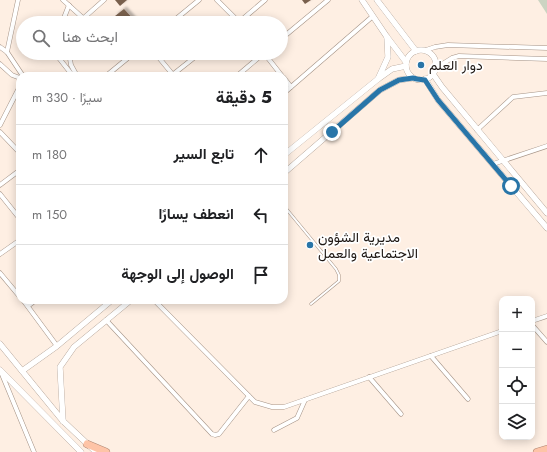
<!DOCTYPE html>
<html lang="ar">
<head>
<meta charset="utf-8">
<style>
  :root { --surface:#fff; --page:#f2f2f2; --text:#202124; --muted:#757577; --line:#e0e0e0 }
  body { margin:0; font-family:Jost,Vazirmatn,sans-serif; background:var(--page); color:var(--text); direction:rtl }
  .controls { position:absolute; right:12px; bottom:12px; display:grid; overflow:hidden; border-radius:8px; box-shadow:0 2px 10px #0003 }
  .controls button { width:36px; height:36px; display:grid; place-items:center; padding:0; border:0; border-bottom:1px solid var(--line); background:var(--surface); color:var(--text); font:20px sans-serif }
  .stop { position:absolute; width:12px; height:12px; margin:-9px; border:3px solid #2875a8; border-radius:50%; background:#fff }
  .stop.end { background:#2875a8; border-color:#fff; box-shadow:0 1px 4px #0008 }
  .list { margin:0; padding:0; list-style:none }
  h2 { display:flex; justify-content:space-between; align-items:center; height:52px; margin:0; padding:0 16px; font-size:17px }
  h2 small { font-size:13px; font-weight:400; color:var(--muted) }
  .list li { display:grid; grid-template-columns:26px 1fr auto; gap:12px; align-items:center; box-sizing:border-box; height:60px; padding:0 16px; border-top:1px solid var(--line) }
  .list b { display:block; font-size:15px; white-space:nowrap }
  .list em { font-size:13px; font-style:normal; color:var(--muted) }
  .icon { flex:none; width:22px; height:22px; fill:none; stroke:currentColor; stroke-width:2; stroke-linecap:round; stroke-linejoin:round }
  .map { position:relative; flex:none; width:547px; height:452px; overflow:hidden; direction:ltr }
  .search { position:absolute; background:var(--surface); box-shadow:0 2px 10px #0003; left:16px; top:16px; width:272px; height:44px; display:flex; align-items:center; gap:10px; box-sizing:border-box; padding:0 14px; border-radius:22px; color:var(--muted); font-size:15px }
  .panel { position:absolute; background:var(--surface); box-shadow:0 2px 10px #0003; left:16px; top:72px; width:272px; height:232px; border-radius:12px; direction:rtl }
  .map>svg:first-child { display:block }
</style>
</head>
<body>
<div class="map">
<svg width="547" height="452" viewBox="0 0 547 452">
  <defs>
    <filter id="shadow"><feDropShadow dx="2.5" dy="-2.5" stdDeviation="1" flood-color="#0004"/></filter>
  </defs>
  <rect width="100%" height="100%" fill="#feefe3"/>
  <polygon fill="#ccd4c2" points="538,0 547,0 547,14"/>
  <g fill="#79604e" filter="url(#shadow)">
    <polygon points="115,0 127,0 120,6"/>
    <polygon points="302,0 311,0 305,4"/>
    <polygon points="124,9 137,23 121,23 115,16"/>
  </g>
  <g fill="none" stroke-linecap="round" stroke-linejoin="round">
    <g stroke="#a59386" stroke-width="3">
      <polyline id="lane" points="284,206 336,269 339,275 339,281 311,304"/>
    </g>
    <g stroke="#a59386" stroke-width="5">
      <g id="street">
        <polyline points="63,0 83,18"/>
        <polyline points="217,0 240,23"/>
        <polyline points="62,23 69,5"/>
        <polyline points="78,23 104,0"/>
        <polyline points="171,23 199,0"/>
        <polyline points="238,23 265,0"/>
        <polyline points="281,39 328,0"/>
        <polyline points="0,47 7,52 23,76"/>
        <polyline points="426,50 435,47 448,45 547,48"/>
        <polyline points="7,52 18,0"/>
        <polyline points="55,53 73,76"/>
        <polyline points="69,53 71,65 77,76"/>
        <polyline points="155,53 174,76"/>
        <polyline points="264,53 282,76"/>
        <polyline points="0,64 12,75 20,78"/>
        <polyline points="436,68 452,58 459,56 547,59"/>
        <polyline points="106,76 134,53"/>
        <polyline points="171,76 200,53"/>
        <polyline points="237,76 264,53"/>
        <polyline points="284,78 291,87"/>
        <polyline points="284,93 373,16"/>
        <polyline points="0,125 20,86"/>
        <polyline points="477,130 513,97 547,93"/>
        <polyline points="0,132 20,153"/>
        <polyline points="493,164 547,146"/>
        <polyline points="0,185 20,170"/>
        <polyline points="0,194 20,219"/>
        <polyline points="0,254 20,240"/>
        <polyline points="0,273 20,297"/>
        <polyline points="23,300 57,346"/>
        <polyline points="154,300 255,402 272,407 284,407 502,331"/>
        <polyline points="28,306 36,300"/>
        <polyline points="106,320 212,434 215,435 219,434 249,396"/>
        <polyline points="532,321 547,316"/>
        <polyline points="532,325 547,342"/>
        <polyline points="431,356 468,399"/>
        <polyline points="1,372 34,452"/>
        <polyline points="369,377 401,414"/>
        <polyline points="274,430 297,418 305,400"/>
      </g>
    </g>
    <g stroke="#a59386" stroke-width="6">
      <g id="secondary">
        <polyline points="362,0 387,37 406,62"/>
        <polyline points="377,0 416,51"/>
        <circle cx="421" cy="65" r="15"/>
        <polyline points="433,74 442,87 547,213"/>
        <polyline points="378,79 388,57 387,37"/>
        <polyline points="425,79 438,100 547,228"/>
        <polyline points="284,155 378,79 392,69 406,66"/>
        <polyline points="284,173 380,90 399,80 413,78"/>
        <polyline points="0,344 63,421 96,452"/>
        <polyline points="0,370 81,452"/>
        <polyline points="22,371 57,346 112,300"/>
        <polyline points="63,421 60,367 74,347 131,300"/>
      </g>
    </g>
    <g stroke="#b08773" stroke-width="8">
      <g id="highway">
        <polyline points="87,444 106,452"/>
        <polyline points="537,452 547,449"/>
      </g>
    </g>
    <use href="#lane" stroke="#fff" stroke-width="2"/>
    <use href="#street" stroke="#fff" stroke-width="4"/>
    <use href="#secondary" stroke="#fff" stroke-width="5.5"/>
    <use href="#highway" stroke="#fec4a7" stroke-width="7"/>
  </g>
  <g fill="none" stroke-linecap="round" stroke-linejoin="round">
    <polyline stroke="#2875a8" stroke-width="5" points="332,132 380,90 399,80 413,78 417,79 425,80 438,100 511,186"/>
  </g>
  <g fill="#2875a8" stroke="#fff" stroke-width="1.5">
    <circle cx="421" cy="65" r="4"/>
    <circle cx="310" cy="245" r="4"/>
  </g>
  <g text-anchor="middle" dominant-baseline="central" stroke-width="3.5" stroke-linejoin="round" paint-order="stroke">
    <g font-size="14" fill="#1e1713" stroke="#fff" text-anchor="start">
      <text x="429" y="65">دوار العلم</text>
      <text x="318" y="237">مديرية الشؤون<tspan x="318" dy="16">الاجتماعية والعمل</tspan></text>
    </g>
  </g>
</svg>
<div class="controls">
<button>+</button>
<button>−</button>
<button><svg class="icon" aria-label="locate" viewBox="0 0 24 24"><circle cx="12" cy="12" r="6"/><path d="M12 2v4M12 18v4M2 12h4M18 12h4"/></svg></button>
<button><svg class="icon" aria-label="layers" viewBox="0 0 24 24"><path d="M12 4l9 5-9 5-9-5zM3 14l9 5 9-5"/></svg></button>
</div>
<div class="stop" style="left:511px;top:186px"></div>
<div class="stop end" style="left:332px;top:132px"></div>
<div class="search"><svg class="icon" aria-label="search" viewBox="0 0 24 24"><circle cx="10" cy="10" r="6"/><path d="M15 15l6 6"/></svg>ابحث هنا</div>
<section class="panel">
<h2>5 دقيقة<small>سيرًا · 330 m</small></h2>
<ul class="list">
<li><svg class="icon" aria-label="ahead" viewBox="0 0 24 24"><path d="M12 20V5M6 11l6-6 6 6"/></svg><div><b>تابع السير</b></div><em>180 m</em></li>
<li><svg class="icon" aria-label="left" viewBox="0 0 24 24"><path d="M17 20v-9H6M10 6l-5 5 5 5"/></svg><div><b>انعطف يسارًا</b></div><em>150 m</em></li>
<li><svg class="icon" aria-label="arrive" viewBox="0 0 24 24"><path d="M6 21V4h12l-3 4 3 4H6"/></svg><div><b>الوصول إلى الوجهة</b></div></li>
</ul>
</section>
</div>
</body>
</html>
